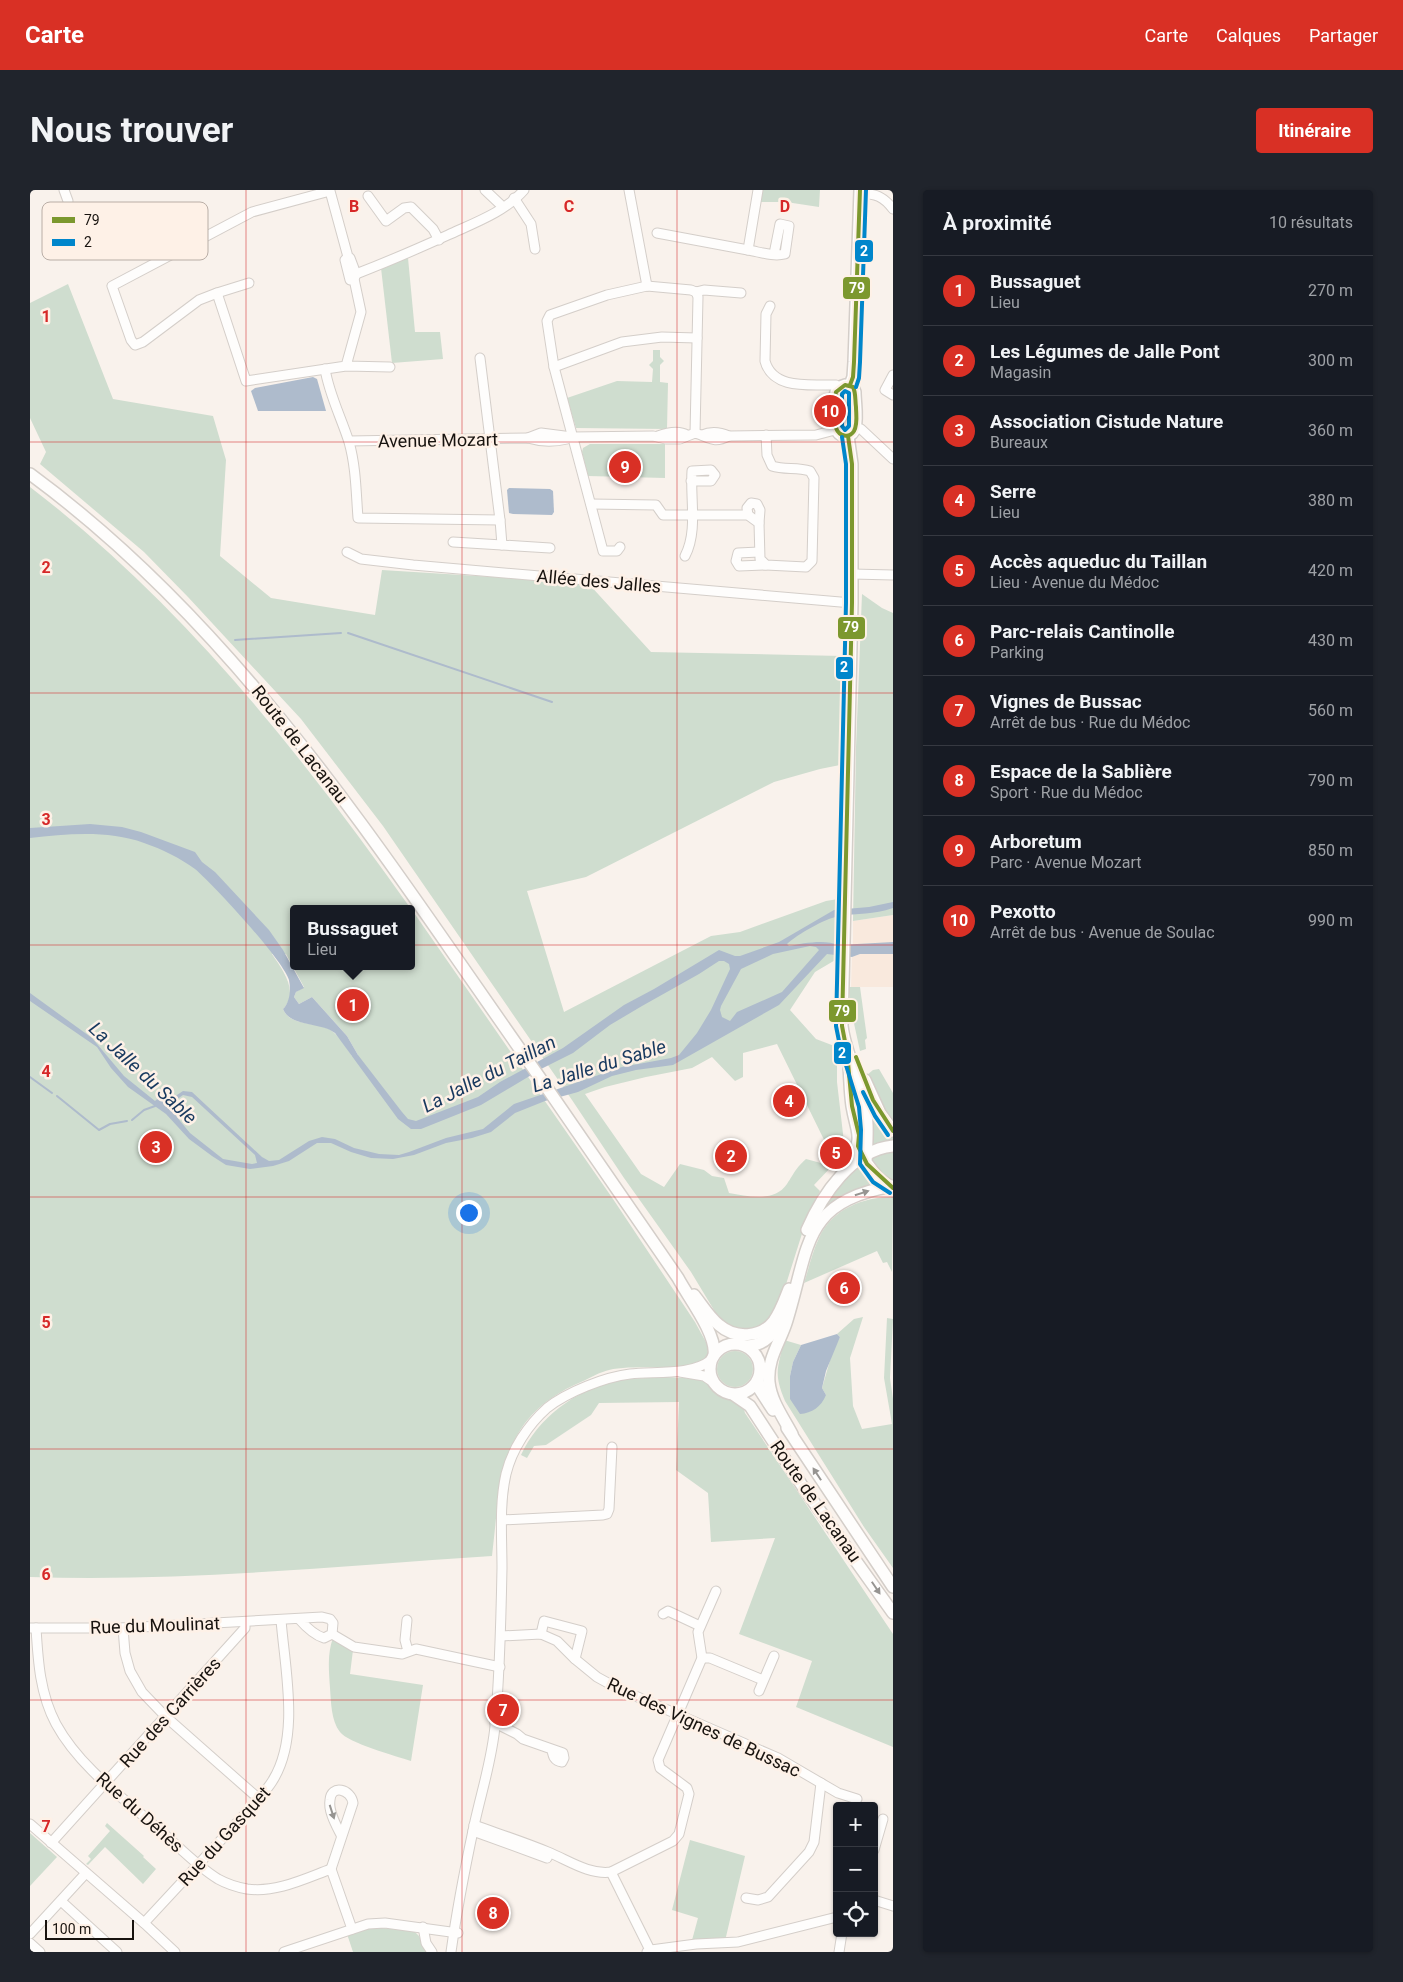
<!DOCTYPE html>
<html lang="fr">
<head>
<meta charset="utf-8">
<style>
  :root { --surface:#171b24; --page:#20242c; --text:#f1f3f6; --muted:#9ea1a6; --line:#363941; --accent:#d93025 }
  body { margin:0; font-family:Roboto,sans-serif; background:var(--page); color:var(--text) }
  .controls { position:absolute; right:15px; bottom:15px; display:grid; overflow:hidden; border-radius:5px; box-shadow:0 1px 4px #0004 }
  .controls button { width:45px; height:45px; display:grid; place-items:center; padding:0; border:0; border-bottom:1px solid var(--line); background:var(--surface); color:var(--text); font:25px sans-serif }
  .scale { position:absolute; left:15px; bottom:12px; width:89px; box-sizing:border-box; padding-left:5px; border:2px solid #18130f; border-top:0; font-size:14px; line-height:18px; white-space:nowrap; color:#18130f; -webkit-text-stroke:4px #fef1e7; paint-order:stroke }
  .you { position:absolute; left:438px; top:1022px; width:18px; height:18px; margin:-12px; border:4px solid #fff; border-radius:50%; background:#1a73e8; box-shadow:0 0 0 8px #1a73e833 }
  .badge { display:grid; place-items:center; width:32px; height:32px; border-radius:50%; background:var(--accent); color:#fff; font-size:16px; font-weight:700 }
  .pin { position:absolute; translate:-50% -50%; border:2px solid #fff; box-shadow:0 1px 5px #0006 }
  .popup { position:absolute; left:260px; top:715px; width:125px; height:65px; box-sizing:border-box; display:grid; place-content:center; border-radius:5px; background:var(--surface); filter:drop-shadow(0 1px 4px #0005); font-size:16px; white-space:nowrap; color:var(--muted) }
  .popup b { font-size:19px; color:var(--text) }
  .popup::after { content:''; position:absolute; left:50%; top:100%; margin-left:-10px; border:10px solid transparent; border-top-color:var(--surface) }
  .list { margin:0; padding:0; list-style:none }
  h2 { display:flex; justify-content:space-between; align-items:center; height:65px; margin:0; padding:0 20px; font-size:21px }
  h2 small { font-size:16px; font-weight:400; color:var(--muted) }
  .list li { display:grid; grid-template-columns:32px 1fr auto; gap:15px; align-items:center; box-sizing:border-box; height:70px; padding:0 20px; border-top:1px solid var(--line) }
  .list b { display:block; font-size:19px; white-space:nowrap }
  .list p { margin:0; font-size:16px; white-space:nowrap; color:var(--muted) }
  .list em { font-size:16px; font-style:normal; color:var(--muted) }
  .icon { flex:none; width:28px; height:28px; fill:none; stroke:currentColor; stroke-width:2; stroke-linecap:round; stroke-linejoin:round }
  .map { position:relative; flex:none; width:863px; height:1762px; overflow:hidden; border-radius:5px }
  header { display:flex; align-items:center; gap:30px; box-sizing:border-box; height:70px; padding:0 25px; background:var(--accent); color:#fff }
  header strong { font-size:24px }
  nav { display:flex; gap:28px; margin-inline-start:auto; font-size:18px }
  .intro { display:flex; align-items:center; justify-content:space-between; box-sizing:border-box; height:120px; padding:0 30px }
  h1 { margin:0; font-size:35px }
  .button { padding:12px 22px; border-radius:5px; background:var(--accent); color:#fff; font-size:18px; font-weight:700 }
  main { display:flex; gap:30px; padding:0 30px }
  aside { flex:1; background:var(--surface); border-radius:5px; box-shadow:0 1px 4px #0004 }
  .map>svg:first-child { display:block }
</style>
</head>
<body>
<header>
<strong>Carte</strong>
<nav><a>Carte</a><a>Calques</a><a>Partager</a></nav>
</header>
<div class="intro"><h1>Nous trouver</h1><a class="button">Itinéraire</a></div>
<main>
<div class="map">
<svg width="863" height="1762" viewBox="0 0 863 1762">
  <rect width="100%" height="100%" fill="#f9f2ec"/>
  <g fill="#f9e9dd">
    <polygon points="863,725 863,755 823,757 823,731"/>
    <polygon points="830,764 863,764 863,797 821,797 822,767"/>
  </g>
  <g fill="#cfddcf" fill-rule="evenodd">
    <polygon points="729,0 790,0 789,17 756,12 726,12"/>
    <polygon points="378,68 385,142 410,142 413,169 362,173 351,78"/>
    <path d="M38,94L83,209L183,226L196,270L190,366L241,408L345,425L352,380L558,393L621,462L812,466L810,575L790,579L744,592L556,687L497,701L534,822L681,746L710,742L796,711L808,709L807,769L785,782L760,820L786,849L807,857V892L815,961L806,968L802,966L747,854L713,863V887L705,891L682,867L662,878L616,887L575,897L555,904L611,984L634,997L650,974L674,980L682,986L694,988L699,1003C718,1006 744,1013 757,994C765,982 765,979 776,969L802,976L784,995L790,1001L776,1031L752,1107L737,1133L728,1138L707,1141L690,1130L661,1082L594,988L542,910L353,636L271,529L158,407L114,362L10,274L16,262L0,228V113Z"/>
    <polygon points="623,160 630,160 630,167 634,171 630,175 630,192 638,193 637,239 546,238 537,208 587,191 622,192 623,179 619,175 623,171"/>
    <polygon points="560,254 635,254 635,288 558,286 552,262 553,258"/>
    <path d="M0,297C151,412 272,565 381,719H264V776H382V720L583,1009L665,1132L677,1154L678,1165C671,1177 653,1177 640,1177C623,1178 595,1176 579,1180C570,1182 560,1188 551,1192C469,1227 471,1288 462,1366C308,1376 154,1392 0,1387ZM242,764H256L274,797L266,802L264,807L269,814L282,807L317,846L328,865L322,866C316,857 310,847 302,841C288,831 260,837 253,819C270,802 252,779 242,764Z"/>
    <polygon points="832,404 852,418 863,423 863,725 823,731 826,557"/>
    <polygon points="819,797 830,797 837,848 835,850 836,859 830,861 820,815"/>
    <polygon points="826,877 863,946 863,952 840,958"/>
    <polygon points="849,879 863,903 863,929 858,929 837,885 843,880"/>
    <polygon points="863,960 863,991 854,988 840,968 844,965"/>
    <path d="M830,972L849,993C821,997 804,1011 785,1030L802,1004Z"/>
    <path d="M863,1007L862,1082L857,1072L853,1073L847,1061L774,1093C779,1078 782,1062 789,1048C802,1019 833,1007 863,1007Z"/>
    <path d="M833,1127L820,1168L823,1216L832,1239L862,1234L854,1188L857,1128L863,1129L860,1188L863,1209V1378L834,1337L755,1211C743,1182 748,1179 754,1150L771,1155L763,1172L760,1186V1209L796,1205L792,1198L803,1160L810,1147L807,1144L824,1129Z"/>
    <circle cx="705" cy="1179" r="18"/>
    <path d="M636,1187L672,1189L690,1206L707,1211L713,1216L715,1223L863,1444V1557L766,1517L782,1471L709,1444L745,1348L681,1352L678,1303L646,1280L649,1212L569,1213L561,1225L516,1255L504,1256L497,1268L491,1265C508,1228 545,1200 586,1191C602,1188 619,1188 636,1187Z"/>
    <path d="M303,1448L323,1460L320,1484L393,1495L381,1571C366,1566 318,1553 310,1542C301,1531 301,1511 300,1498C299,1481 297,1464 303,1448Z"/>
    <polygon points="77,1633 114,1666 113,1667 126,1679 113,1694 75,1657 58,1675 56,1674 61,1669 58,1666 80,1641 75,1636"/>
    <polygon points="0,1643 27,1667 0,1696"/>
    <polygon points="660,1650 715,1666 695,1751 661,1754 668,1728 642,1720"/>
    <polygon points="341,1737 384,1741 389,1746 398,1762 323,1762 317,1744"/>
  </g>
  <g fill="#aebbcc" fill-rule="evenodd">
    <polygon points="283,187 287,189 296,221 228,221 221,201 225,198"/>
    <polygon points="479,298 520,299 523,301 524,322 522,325 483,324 479,323 477,300"/>
    <path d="M60,634L92,637L111,642L165,662L172,672L185,682L239,740L253,760L274,798L266,802L264,807L269,814L282,807L317,846L328,865L372,922L378,929L386,931L448,907L470,892L533,858L594,815L624,799L689,760L705,766H710L749,752L804,720L839,717L863,712V718C843,725 828,723 809,726C794,729 768,744 757,754L759,756C773,753 795,749 809,755L863,752V764H830L822,767L797,764L749,815L643,875L606,880L582,886L548,902L515,911L485,923L461,942L442,948L416,953L384,965L363,969L341,968L321,962L301,953H287L259,971L243,976L220,979L196,975L182,966L159,949L136,924L98,897L81,878L67,857L0,811V803L62,848L94,886L125,911L134,903L144,907L153,901L162,902L232,967L239,971L249,970L279,951L292,947L305,949L324,958L349,964L369,965L379,962L416,948L453,939L484,914L592,877L641,868L649,865L667,843L681,820L700,779L699,774L694,771H689L669,784L612,816L580,835L543,863L513,878L451,915L391,939H381L368,929L305,843C291,832 260,837 253,819C260,812 261,799 259,790C253,770 183,694 165,679C150,668 132,659 114,653C78,640 37,644 0,648V638ZM780,756L786,757L789,760L752,802L707,822L700,831L692,827L690,820L691,816L711,779L743,764ZM153,905L162,907L225,965L227,973L222,974L193,969L160,943L146,926L142,913Z"/>
    <path d="M807,1144L810,1147L796,1181L792,1198L796,1205C791,1217 782,1223 770,1224L760,1209V1186L763,1172L771,1155Z"/>
  </g>
  <g fill="none" stroke-linecap="round" stroke-linejoin="round">
    <g stroke="#aebbcc" stroke-width="2">
      <polyline points="318,443 522,512"/>
      <polyline points="205,450 311,443"/>
      <polyline points="0,887 22,903"/>
      <polyline points="27,906 69,940 80,934 97,931"/>
      <polyline points="102,930 114,920 125,916"/>
    </g>
    <g stroke="#d4cec9" stroke-width="11">
      <g id="minor">
        <polyline points="34,0 38,11"/>
        <polyline points="455,0 473,17"/>
        <polyline points="599,0 617,96"/>
        <path d="M830,3C846,4 853,6 863,19"/>
        <polyline points="338,6 356,31 374,18 381,17 403,39 409,50"/>
        <polyline points="484,8 501,34 505,59"/>
        <polyline points="627,43 718,60 728,0"/>
        <path d="M718,60C730,62 743,67 755,64L759,36L750,34L744,64"/>
        <polyline points="318,67 315,70 320,90 324,89"/>
        <path d="M326,84C357,72 387,59 418,45C444,33 475,22 494,0"/>
        <polyline points="666,102 674,100 711,103"/>
        <polyline points="187,103 219,93"/>
        <path d="M740,116L736,124L735,171C743,201 782,194 806,195L809,198"/>
        <polyline points="316,176 331,122 324,89 326,84 320,68 318,67 300,1 222,22 82,96 101,150 105,155 113,152 169,110 187,103 216,191 316,176 360,177"/>
        <polyline points="524,177 592,152 632,147 667,148"/>
        <path d="M295,179C299,204 311,227 319,252C326,277 326,302 328,328L470,330L450,168"/>
        <polyline points="863,185 855,200 863,205"/>
        <polyline points="825,237 831,239 863,269"/>
        <polyline points="665,243 668,107 666,102"/>
        <path d="M672,245C681,241 690,242 699,246"/>
        <path d="M628,246C636,243 649,240 657,245"/>
        <path d="M498,248L511,243L542,247L623,246L636,249H650L665,243C679,247 683,254 699,246L786,245L805,240"/>
        <path d="M319,251L498,248C511,252 524,252 537,249"/>
        <path d="M561,314L626,315L633,325H718L729,333L730,369L736,375L776,377L782,371L784,288L780,281C767,277 754,280 742,276L737,265L736,245"/>
        <polyline points="718,325 717,318 721,313 727,314 730,320 729,333"/>
        <polyline points="470,330 472,355 520,358"/>
        <polyline points="423,352 472,355"/>
        <polyline points="590,357 587,361 573,361 524,177 517,131 520,125 577,105 617,96 661,100 666,102"/>
        <polyline points="317,362 331,369 383,375 822,413"/>
        <polyline points="729,362 708,363 706,371 709,376 736,375"/>
        <path d="M655,366C668,341 660,309 662,281L681,280L685,285L681,291H661"/>
        <polyline points="822,384 863,385"/>
        <polyline points="650,1182 674,1186 683,1192"/>
        <polyline points="472,1330 573,1325 577,1324 579,1319 582,1257"/>
        <polyline points="633,1424 638,1421 670,1436"/>
        <polyline points="377,1430 375,1450 378,1461"/>
        <path d="M0,1438H93L292,1427L300,1429L303,1433L302,1444L294,1448C284,1445 276,1437 269,1429"/>
        <path d="M6,1438C8,1471 10,1504 26,1534C50,1578 96,1610 132,1642C150,1658 168,1677 188,1689C197,1694 206,1697 217,1699C246,1703 274,1689 301,1679L322,1739"/>
        <polyline points="93,1438 95,1463 100,1481 112,1502 136,1527 229,1609"/>
        <polyline points="302,1444 324,1457 372,1464 386,1459 470,1477"/>
        <polyline points="511,1444 514,1431 552,1441 545,1469"/>
        <polyline points="471,1446 511,1444 527,1451 545,1469 567,1487 587,1498 748,1568 808,1603 827,1609"/>
        <polyline points="672,1468 680,1468 733,1490"/>
        <polyline points="729,1501 744,1466"/>
        <path d="M465,1533L487,1544L493,1549L533,1563L534,1568L532,1572C524,1571 523,1566 522,1560"/>
        <polyline points="0,1634 114,1733 145,1762"/>
        <path d="M444,1635C469,1644 494,1652 518,1662C538,1670 559,1685 581,1682L643,1651L649,1644L659,1604L657,1598L630,1578L628,1570L672,1468L668,1442L686,1401"/>
        <polyline points="443,1641 517,1668 519,1663"/>
        <polyline points="21,1653 215,1438 215,1433"/>
        <polyline points="844,1660 853,1629"/>
        <path d="M301,1679L323,1613C321,1599 301,1594 300,1610C298,1621 306,1635 311,1645"/>
        <polyline points="581,1682 621,1762"/>
        <polyline points="716,1708 728,1710 738,1707 779,1662 784,1652 791,1593"/>
        <polyline points="844,1710 863,1716"/>
        <polyline points="31,1711 87,1762"/>
        <path d="M114,1733L229,1609C233,1603 239,1597 243,1590C270,1546 255,1480 251,1430"/>
        <polyline points="393,1737 396,1753 402,1762"/>
        <polyline points="0,1744 56,1683"/>
        <polyline points="0,1753 10,1762"/>
        <polyline points="254,1762 338,1734 355,1733 428,1743"/>
        <path d="M421,1762C427,1719 435,1678 444,1636C451,1603 462,1570 465,1536C470,1484 471,1431 472,1378C472,1347 469,1315 476,1284C482,1259 498,1235 517,1218C537,1202 575,1187 600,1184C624,1181 661,1186 681,1170"/>
        <polyline points="617,1762 621,1760 666,1754 708,1752 807,1727"/>
        <polyline points="809,1762 812,1743"/>
      </g>
    </g>
    <g stroke="#d4cec9" stroke-width="14">
      <g id="major">
        <path d="M815,195L823,197L825,202C825,213 828,227 825,238C823,247 812,249 807,241C803,237 804,208 806,202C808,198 811,196 815,195Z"/>
        <polyline points="820,195 823,187 824,172 830,0"/>
        <path d="M818,246L822,274V413L812,836C815,861 827,883 833,907C839,930 837,949 836,972L848,988L863,998"/>
        <path d="M0,284C176,413 303,590 425,766C500,873 574,980 648,1088C658,1107 687,1144 684,1165"/>
        <polyline points="835,890 850,923 863,941"/>
        <path d="M817,974C835,946 827,946 822,916C820,903 820,890 819,877"/>
        <path d="M777,1040C792,1005 822,960 863,956"/>
        <path d="M664,1105C672,1115 679,1127 689,1135C705,1149 731,1148 744,1131C751,1121 755,1109 759,1099"/>
        <circle cx="705" cy="1179" r="25"/>
        <path d="M716,1156C736,1156 745,1142 753,1125"/>
        <polyline points="728,1190 730,1200 743,1220"/>
        <polyline points="704,1205 720,1216 773,1297 863,1423"/>
        <polyline points="757,1238 863,1397"/>
        <path d="M762,1244C753,1227 741,1211 739,1192C737,1168 751,1151 757,1130C780,1055 772,1012 863,996"/>
      </g>
    </g>
    <use href="#minor" stroke="#fefdfc" stroke-width="9"/>
    <use href="#major" stroke="#fefdfc" stroke-width="11"/>
    <g stroke="#fef1e7" stroke-width="8">
      <g id="bus-1">
        <path d="M815,195L823,197C826,203 825,210 826,217C826,224 828,234 824,241C819,249 809,246 806,238C802,228 804,213 806,202Z"/>
        <polyline points="820,195 823,187 824,172 830,0"/>
        <polyline points="818,246 822,274 822,413 812,836 817,862 822,916 829,945 828,956 837,974 863,998"/>
        <polyline points="826,867 843,910 863,941"/>
      </g>
    </g>
    <g stroke="#fef1e7" stroke-width="8">
      <g id="bus-2">
        <polyline points="826,197 829,188 830,172 836,0"/>
        <polygon points="815,201 819,203 819,236 815,240 812,236 812,204"/>
        <polyline points="812,247 816,274 816,413 806,836 810,856 829,917 831,940 830,974 843,992 860,1003"/>
        <polyline points="833,902 845,926 858,945"/>
      </g>
    </g>
    <use href="#bus-1" stroke="#7c982e" stroke-width="4"/>
    <use href="#bus-2" stroke="#0086cb" stroke-width="4"/>
  </g>
  <defs><path id="oneway-solid" d="M-6-.8H1V-3.2L6.5 0L1 3.2V.8H-6Z" transform="scale(1.25)"/></defs>
  <g fill="#969491">
    <use href="#oneway-solid" transform="translate(832 1003) rotate(-18)"/>
    <use href="#oneway-solid" transform="translate(787 1284) rotate(-123)"/>
    <use href="#oneway-solid" transform="translate(846 1398) rotate(56)"/>
    <use href="#oneway-solid" transform="translate(302 1622) rotate(72)"/>
  </g>
  <path fill="none" stroke="#d62828" stroke-width="1" stroke-opacity="0.55" d="M216,0V1762M432,0V1762M647,0V1762M0,252H863M0,503H863M0,755H863M0,1007H863M0,1259H863M0,1510H863"/>
  <g text-anchor="middle" dominant-baseline="central" stroke-width="5" stroke-linejoin="round" paint-order="stroke">
    <g font-size="18" fill="#18130f" stroke="#fef1e7">
      <text transform="translate(408 250) rotate(-1)">Avenue Mozart</text>
      <text transform="translate(569 391) rotate(5)">Allée des Jalles</text>
      <text transform="translate(270 554) rotate(52)">Route de Lacanau</text>
      <text transform="translate(786 1311) rotate(55)">Route de Lacanau</text>
      <text transform="translate(125 1435) rotate(-2)">Rue du Moulinat</text>
      <text transform="translate(140 1522) rotate(-48)">Rue des Carrières</text>
      <text transform="translate(674 1537) rotate(25)">Rue des Vignes de Bussac</text>
      <text transform="translate(110 1622) rotate(42)">Rue du Déhès</text>
      <text transform="translate(194 1646) rotate(-48)">Rue du Gasquet</text>
    </g>
    <g font-size="19" font-style="italic" fill="#18395f" stroke="#fef1e7">
      <text transform="translate(569 876) rotate(-17)">La Jalle du Sable</text>
      <text transform="translate(113 883) rotate(43)">La Jalle du Sable</text>
      <text transform="translate(459 884) rotate(-27)">La Jalle du Taillan</text>
    </g>
  </g>
  <rect x="12" y="12" width="166" height="58" rx="8" fill="#fef1e7" stroke="#b9aea6" stroke-width="1"/>
  <rect x="22" y="27" width="23" height="6" fill="#7c982e"/>
  <rect x="22" y="49" width="23" height="7" fill="#0086cb"/>
  <g font-size="14" fill="#18130f">
    <text x="54" y="35">79</text>
    <text x="54" y="57">2</text>
  </g>
  <g font-size="16" text-anchor="middle" font-weight="bold" fill="#d62828" stroke="#fef1e7" stroke-width="5" stroke-linejoin="round" paint-order="stroke">
    <text x="324" y="22">B</text>
    <text x="539" y="22">C</text>
    <text x="755" y="22">D</text>
    <text x="16" y="132">1</text>
    <text x="16" y="383">2</text>
    <text x="16" y="635">3</text>
    <text x="16" y="887">4</text>
    <text x="16" y="1138">5</text>
    <text x="16" y="1390">6</text>
    <text x="16" y="1642">7</text>
  </g>
  <g stroke="#fef1e7" stroke-width="2">
    <rect x="824" y="49" width="20" height="24" rx="5" fill="#0086cb"/>
    <rect x="812" y="86" width="29" height="24" rx="5" fill="#7c982e"/>
    <rect x="807" y="426" width="29" height="24" rx="5" fill="#7c982e"/>
    <rect x="805" y="466" width="19" height="24" rx="5" fill="#0086cb"/>
    <rect x="798" y="809" width="29" height="24" rx="5" fill="#7c982e"/>
    <rect x="803" y="851" width="19" height="24" rx="5" fill="#0086cb"/>
  </g>
  <g font-size="14" text-anchor="middle" font-weight="bold" fill="#fff">
    <text x="834" y="66">2</text>
    <text x="827" y="103">79</text>
    <text x="821" y="442">79</text>
    <text x="814" y="482">2</text>
    <text x="812" y="826">79</text>
    <text x="812" y="868">2</text>
  </g>
</svg>
<div class="controls">
<button>+</button>
<button>−</button>
<button><svg class="icon" aria-label="locate" viewBox="0 0 24 24"><circle cx="12" cy="12" r="6"/><path d="M12 2v4M12 18v4M2 12h4M18 12h4"/></svg></button>
</div>
<div class="scale">100 m</div>
<div class="you"></div>
<div class="pin badge" style="left:323px;top:815px">1</div>
<div class="popup"><b>Bussaguet</b>Lieu</div>
<div class="pin badge" style="left:701px;top:966px">2</div>
<div class="pin badge" style="left:126px;top:957px">3</div>
<div class="pin badge" style="left:759px;top:911px">4</div>
<div class="pin badge" style="left:806px;top:963px">5</div>
<div class="pin badge" style="left:814px;top:1098px">6</div>
<div class="pin badge" style="left:473px;top:1520px">7</div>
<div class="pin badge" style="left:463px;top:1723px">8</div>
<div class="pin badge" style="left:595px;top:277px">9</div>
<div class="pin badge" style="left:800px;top:221px">10</div>
</div>
<aside>
<h2>À proximité<small>10 résultats</small></h2>
<ul class="list">
<li><span class="badge">1</span><div><b>Bussaguet</b><p>Lieu</p></div><em>270 m</em></li>
<li><span class="badge">2</span><div><b>Les Légumes de Jalle Pont</b><p>Magasin</p></div><em>300 m</em></li>
<li><span class="badge">3</span><div><b>Association Cistude Nature</b><p>Bureaux</p></div><em>360 m</em></li>
<li><span class="badge">4</span><div><b>Serre</b><p>Lieu</p></div><em>380 m</em></li>
<li><span class="badge">5</span><div><b>Accès aqueduc du Taillan</b><p>Lieu · Avenue du Médoc</p></div><em>420 m</em></li>
<li><span class="badge">6</span><div><b>Parc-relais Cantinolle</b><p>Parking</p></div><em>430 m</em></li>
<li><span class="badge">7</span><div><b>Vignes de Bussac</b><p>Arrêt de bus · Rue du Médoc</p></div><em>560 m</em></li>
<li><span class="badge">8</span><div><b>Espace de la Sablière</b><p>Sport · Rue du Médoc</p></div><em>790 m</em></li>
<li><span class="badge">9</span><div><b>Arboretum</b><p>Parc · Avenue Mozart</p></div><em>850 m</em></li>
<li><span class="badge">10</span><div><b>Pexotto</b><p>Arrêt de bus · Avenue de Soulac</p></div><em>990 m</em></li>
</ul>
</aside>
</main>
</body>
</html>
